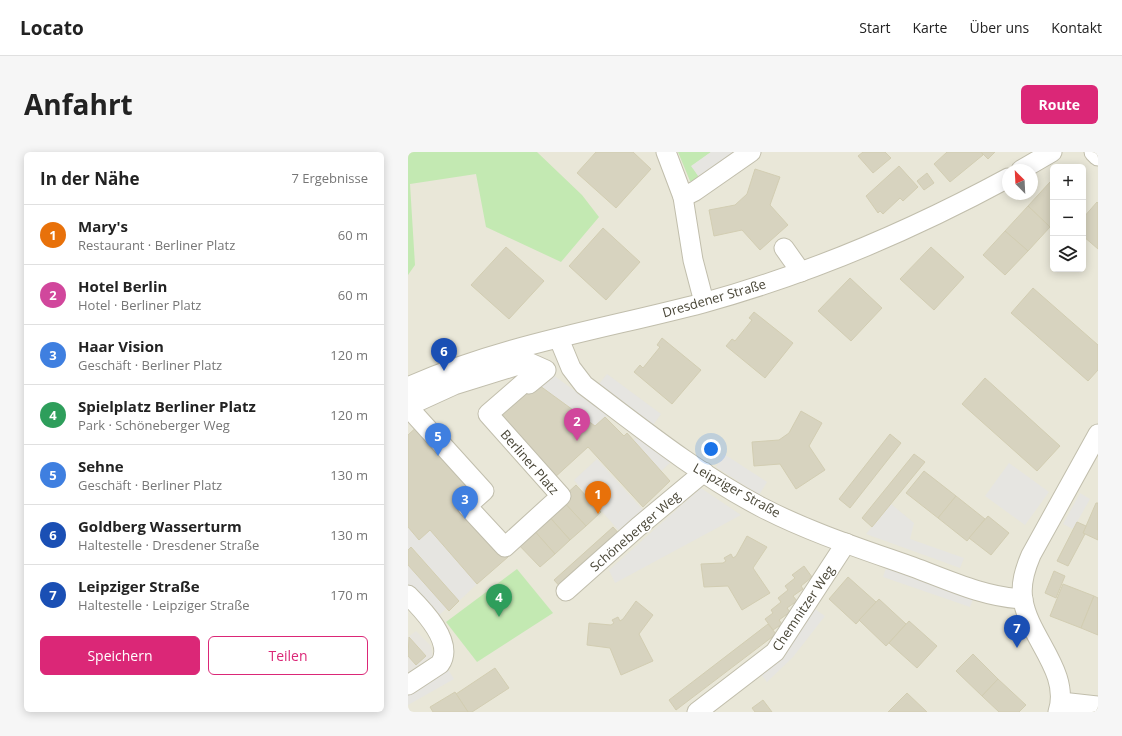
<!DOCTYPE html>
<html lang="de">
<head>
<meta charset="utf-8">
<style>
  :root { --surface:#fff; --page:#f6f6f6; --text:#222; --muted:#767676; --line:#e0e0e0; --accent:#db2777 }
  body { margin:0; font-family:"Open Sans",sans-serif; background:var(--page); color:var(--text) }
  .controls { position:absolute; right:12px; top:12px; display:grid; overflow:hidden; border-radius:6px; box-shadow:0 2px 10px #0003 }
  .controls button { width:36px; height:36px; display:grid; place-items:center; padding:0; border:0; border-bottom:1px solid var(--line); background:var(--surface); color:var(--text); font:20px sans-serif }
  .compass { position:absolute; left:594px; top:12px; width:36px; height:36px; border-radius:50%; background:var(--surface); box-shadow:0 2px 10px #0003; rotate:336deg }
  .you { position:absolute; left:303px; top:297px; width:14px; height:14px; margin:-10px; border:3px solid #fff; border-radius:50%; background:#1a73e8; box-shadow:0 0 0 6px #1a73e833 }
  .badge { display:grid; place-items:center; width:26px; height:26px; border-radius:50%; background:var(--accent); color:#fff; font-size:13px; font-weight:700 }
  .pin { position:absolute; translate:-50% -33px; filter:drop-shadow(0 1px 2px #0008) }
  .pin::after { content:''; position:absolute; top:21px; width:14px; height:12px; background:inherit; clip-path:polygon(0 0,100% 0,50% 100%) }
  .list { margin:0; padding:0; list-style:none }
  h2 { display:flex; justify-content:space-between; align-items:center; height:52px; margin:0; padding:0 16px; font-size:17px }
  h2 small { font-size:13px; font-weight:400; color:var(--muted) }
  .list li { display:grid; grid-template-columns:26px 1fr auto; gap:12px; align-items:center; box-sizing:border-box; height:60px; padding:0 16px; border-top:1px solid var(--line) }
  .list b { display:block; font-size:15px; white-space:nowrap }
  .list p { margin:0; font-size:13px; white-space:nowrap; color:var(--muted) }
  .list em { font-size:13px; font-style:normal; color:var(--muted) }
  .actions { display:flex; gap:8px; padding:12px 16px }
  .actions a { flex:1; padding:9px 0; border:1px solid var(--accent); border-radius:6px; text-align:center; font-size:14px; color:var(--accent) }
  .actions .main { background:var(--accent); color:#fff }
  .icon { flex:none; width:22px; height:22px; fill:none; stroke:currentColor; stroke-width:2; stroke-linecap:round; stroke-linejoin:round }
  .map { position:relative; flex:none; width:690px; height:560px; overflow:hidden; border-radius:6px }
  header { display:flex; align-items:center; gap:24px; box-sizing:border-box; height:56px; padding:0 20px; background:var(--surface); border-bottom:1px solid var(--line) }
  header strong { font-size:19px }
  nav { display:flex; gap:22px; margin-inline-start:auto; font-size:14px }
  .intro { display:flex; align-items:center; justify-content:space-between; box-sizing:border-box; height:96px; padding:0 24px }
  h1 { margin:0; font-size:28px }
  .button { padding:10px 18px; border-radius:6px; background:var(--accent); color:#fff; font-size:14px; font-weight:700 }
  main { display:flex; gap:24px; padding:0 24px }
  aside { flex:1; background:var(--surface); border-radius:6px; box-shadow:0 2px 10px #0003 }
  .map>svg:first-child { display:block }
</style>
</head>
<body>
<header>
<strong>Locato</strong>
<nav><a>Start</a><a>Karte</a><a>Über uns</a><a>Kontakt</a></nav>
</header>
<div class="intro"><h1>Anfahrt</h1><a class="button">Route</a></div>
<main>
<aside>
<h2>In der Nähe<small>7 Ergebnisse</small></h2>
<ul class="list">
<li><span class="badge" style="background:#e8710a">1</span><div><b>Mary's</b><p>Restaurant · Berliner Platz</p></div><em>60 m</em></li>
<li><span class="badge" style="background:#d1479c">2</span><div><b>Hotel Berlin</b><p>Hotel · Berliner Platz</p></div><em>60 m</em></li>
<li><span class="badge" style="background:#3f7fe0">3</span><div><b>Haar Vision</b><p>Geschäft · Berliner Platz</p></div><em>120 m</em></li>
<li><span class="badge" style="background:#2e9e5b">4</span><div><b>Spielplatz Berliner Platz</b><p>Park · Schöneberger Weg</p></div><em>120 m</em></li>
<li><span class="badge" style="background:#3f7fe0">5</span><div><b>Sehne</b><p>Geschäft · Berliner Platz</p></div><em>130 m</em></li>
<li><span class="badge" style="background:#1a4fb4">6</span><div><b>Goldberg Wasserturm</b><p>Haltestelle · Dresdener Straße</p></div><em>130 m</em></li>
<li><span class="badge" style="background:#1a4fb4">7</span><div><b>Leipziger Straße</b><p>Haltestelle · Leipziger Straße</p></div><em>170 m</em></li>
</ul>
<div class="actions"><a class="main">Speichern</a><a>Teilen</a></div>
</aside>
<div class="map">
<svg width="690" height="560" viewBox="0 0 690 560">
  <rect width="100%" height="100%" fill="#f5f4ea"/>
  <path fill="#e9e7d8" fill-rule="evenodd" d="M0,0H690V560H0ZM645,15H675V117H645ZM600,18H624V42H600Z"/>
  <polygon fill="#e7e5de" points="8,479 23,494 25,507 0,527 0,485"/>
  <g fill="#c3e9b2">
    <polygon points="0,0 129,0 174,43 191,65 153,110 78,75 68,22 2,32 7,113 0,123"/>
    <polygon points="270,0 303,0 284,14 292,27 287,30 282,29"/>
    <polygon points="109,417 145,461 69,510 38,470"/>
  </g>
  <g fill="#e6e5e1">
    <polygon points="303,0 326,0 291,25 283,14"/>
    <polygon points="141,220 200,263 187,274 128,231"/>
    <polygon points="199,222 253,262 245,273 191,232"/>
    <polygon points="229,285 263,310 250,322 217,296"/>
    <polygon points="316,302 359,330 351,343 308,315"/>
    <polygon points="189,307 236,359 212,380 166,328"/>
    <polygon points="601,311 641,340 617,373 577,344"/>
    <polygon points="293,336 333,363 207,431 201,418"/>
    <polygon points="672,341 682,347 665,377 655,372"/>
    <polygon points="483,352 506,371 502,387 556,406 552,416 458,382"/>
    <polygon points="0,375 11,388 22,378 69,432 51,449 4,395 0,398"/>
    <polygon points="0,413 39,456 29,465 0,433"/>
    <polygon points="478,416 565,447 562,455 475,425"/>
    <polygon points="407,457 417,464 385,505 359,530 352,521 379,494"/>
    <polygon points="39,516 46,527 0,553 0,538"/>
  </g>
  <g fill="#d7d3bf" stroke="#d2cdb2">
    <polygon points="188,0 225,0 243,17 208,56 169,21"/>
    <polygon points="455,0 477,0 483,6 465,21 450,4"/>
    <polygon points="539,0 573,0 575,3 542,30 526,12"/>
    <polygon points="573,0 587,0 580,7"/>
    <polygon points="491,14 510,35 495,49 492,46 475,62 472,59 470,61 458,44"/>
    <polygon points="347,17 372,25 362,53 380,73 352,98 334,78 306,84 301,58 327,53 339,42"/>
    <polygon points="519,21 526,31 516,38 509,29"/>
    <polygon points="642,30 645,32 645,71 642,75 620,54"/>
    <polygon points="689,50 690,51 690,97 675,84 675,66"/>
    <polygon points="620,54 642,75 620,99 597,79"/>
    <polygon points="195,76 232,110 198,148 161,114"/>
    <polygon points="597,79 620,99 597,123 575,103"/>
    <polygon points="98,95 136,129 101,167 63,133"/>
    <polygon points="523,95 556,125 526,158 492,127"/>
    <polygon points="442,126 474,156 443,189 410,159"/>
    <polygon points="625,136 690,193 690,218 680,229 603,161"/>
    <polygon points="346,160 385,191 357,226 318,194 324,187 327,189 344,168 341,166"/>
    <polygon points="254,186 293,218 264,252 226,220 232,213 235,216 252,195 249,193"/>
    <polygon points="577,226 652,294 629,319 554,252"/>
    <polygon points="128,231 187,274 197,265 216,284 219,281 262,329 235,355 180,295 145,327 87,263"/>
    <polygon points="393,259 414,271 401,294 417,318 388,337 372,312 346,314 344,290 371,288 381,281"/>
    <polygon points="13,271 73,339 55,356 100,405 69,432 22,378 11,388 0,375 0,283"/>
    <polygon points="482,282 493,291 442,356 431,347"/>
    <polygon points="506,302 517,310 464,375 454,366"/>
    <polygon points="516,319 548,344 530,366 498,341"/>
    <polygon points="168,333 193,360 178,374 153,347"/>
    <polygon points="548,344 577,367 559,389 530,366"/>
    <polygon points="153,347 178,374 162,388 138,361"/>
    <polygon points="688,351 690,351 690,388 675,381"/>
    <polygon points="138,361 162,388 147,402 123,375"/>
    <polygon points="580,364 601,381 583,403 561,386"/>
    <polygon points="669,370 678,374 675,381 677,382 660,414 649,409"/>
    <polygon points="123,375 147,402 132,415 107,389"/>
    <polygon points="205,375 214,385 155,438 146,428"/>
    <polygon points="339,384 359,395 345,416 362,441 334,458 320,434 296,435 293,412 315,411 318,409 316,406 323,402 325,406 328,404"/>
    <polygon points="3,395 51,449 41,459 0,413 0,398"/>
    <polygon points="396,414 404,425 393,434 395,437 385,444 389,449 379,456 382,460 371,468 374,472 365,478 357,467 365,461 363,458 373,450 370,446 380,438 377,434 387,426 384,423"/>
    <polygon points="646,419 657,424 648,446 637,441"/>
    <polygon points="440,425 468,450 448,472 421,447"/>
    <polygon points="655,432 686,444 673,476 642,464"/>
    <polygon points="686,444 690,446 690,483 673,476"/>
    <polygon points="471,447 498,472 478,494 451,468"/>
    <polygon points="228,449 245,463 231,482 245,509 213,523 202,496 179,493 181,471 203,473 206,471 204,468 210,465 212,469 215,467"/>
    <polygon points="501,469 529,494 509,516 481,491"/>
    <polygon points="360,472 368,482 268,558 261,548"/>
    <polygon points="1,485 18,504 8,513 0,504"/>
    <polygon points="565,502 590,527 574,544 548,519"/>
    <polygon points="87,516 101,536 64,560 60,560 48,542"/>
    <polygon points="590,527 618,553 611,560 591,560 574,544"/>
    <polygon points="47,540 60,560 25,560 22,555"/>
    <polygon points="499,541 519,560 480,560"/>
    <polygon points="355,548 364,560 347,560 344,556"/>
  </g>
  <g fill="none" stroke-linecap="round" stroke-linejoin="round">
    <g stroke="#c1beac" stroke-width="21">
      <g id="minor">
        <polyline points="258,0 275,45 285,108 296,150"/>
        <polyline points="686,0 690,4"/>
        <polyline points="613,18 644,0"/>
        <polyline points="275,45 287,39 343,0"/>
        <polyline points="376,96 393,120"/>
        <path d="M151,187L163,216L176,233C233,276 290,322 353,355C401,380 454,397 505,415C540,428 576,445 615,447"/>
        <path d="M0,235C94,193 196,177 295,151C401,122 504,78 600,26"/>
        <polyline points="0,254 46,233 120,210 138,218 121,232 119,228 80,262 153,344 97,395 59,354 76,339 0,255"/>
        <polyline points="158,439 230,375 296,320"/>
        <path d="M0,443C14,457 47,490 32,512L0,533"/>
        <polyline points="653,550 690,554"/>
        <polyline points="289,560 367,500 438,391"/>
        <path d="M650,560C663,520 621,486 615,448C612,432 617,417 623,403L690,282"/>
      </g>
    </g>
    <use href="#minor" stroke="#fff" stroke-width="19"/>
  </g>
  <g text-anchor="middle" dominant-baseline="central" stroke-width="3" stroke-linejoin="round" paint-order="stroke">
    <g font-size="13" fill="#494637" stroke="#fff">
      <text transform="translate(306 146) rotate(-16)">Dresdener Straße</text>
      <text transform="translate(122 310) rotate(49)">Berliner Platz</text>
      <text transform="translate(329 338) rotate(29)">Leipziger Straße</text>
      <text transform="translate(227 379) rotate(-41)">Schöneberger Weg</text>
      <text transform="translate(395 456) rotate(-56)">Chemnitzer Weg</text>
    </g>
  </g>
</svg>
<div class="controls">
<button>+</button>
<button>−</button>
<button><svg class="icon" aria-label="layers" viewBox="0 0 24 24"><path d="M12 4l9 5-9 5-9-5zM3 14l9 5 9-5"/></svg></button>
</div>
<svg class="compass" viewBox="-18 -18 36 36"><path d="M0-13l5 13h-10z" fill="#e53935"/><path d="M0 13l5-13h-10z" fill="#767676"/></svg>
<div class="you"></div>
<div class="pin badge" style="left:190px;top:362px;background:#e8710a">1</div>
<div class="pin badge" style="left:169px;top:289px;background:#d1479c">2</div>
<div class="pin badge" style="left:57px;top:367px;background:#3f7fe0">3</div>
<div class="pin badge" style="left:91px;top:465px;background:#2e9e5b">4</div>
<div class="pin badge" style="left:30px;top:304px;background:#3f7fe0">5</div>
<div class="pin badge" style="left:36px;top:219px;background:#1a4fb4">6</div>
<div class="pin badge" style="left:609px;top:496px;background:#1a4fb4">7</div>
</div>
</main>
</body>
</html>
